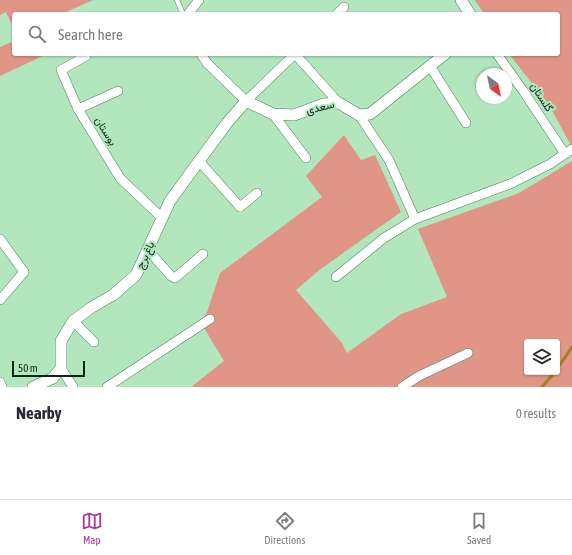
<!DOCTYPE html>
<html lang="en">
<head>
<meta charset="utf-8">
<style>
  :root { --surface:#fff; --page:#f7f7f7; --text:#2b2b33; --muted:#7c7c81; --line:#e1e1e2; --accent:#a53b9c }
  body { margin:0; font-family:"Asap Condensed",Vazirmatn,sans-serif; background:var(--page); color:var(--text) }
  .controls { position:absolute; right:12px; bottom:12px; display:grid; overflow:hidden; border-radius:4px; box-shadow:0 1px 3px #0004 }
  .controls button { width:36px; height:36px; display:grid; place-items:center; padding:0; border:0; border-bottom:1px solid var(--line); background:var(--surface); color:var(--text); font:20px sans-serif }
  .compass { position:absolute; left:476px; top:68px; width:36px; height:36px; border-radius:50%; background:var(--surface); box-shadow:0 1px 3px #0004; rotate:147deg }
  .scale { position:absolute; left:12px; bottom:10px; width:73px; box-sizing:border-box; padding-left:4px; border:2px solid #0f2314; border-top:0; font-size:11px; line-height:14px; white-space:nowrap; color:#0f2314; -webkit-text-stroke:3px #b2e7be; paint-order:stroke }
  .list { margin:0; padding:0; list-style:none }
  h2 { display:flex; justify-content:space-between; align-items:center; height:52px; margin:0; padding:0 16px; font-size:17px }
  h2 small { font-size:13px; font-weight:400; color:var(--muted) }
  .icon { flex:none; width:22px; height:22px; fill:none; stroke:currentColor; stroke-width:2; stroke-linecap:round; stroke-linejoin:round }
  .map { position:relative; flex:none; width:572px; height:387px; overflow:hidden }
  .search { position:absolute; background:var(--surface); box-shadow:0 1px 3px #0004; left:12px; right:12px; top:12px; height:44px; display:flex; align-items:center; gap:10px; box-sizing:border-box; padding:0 14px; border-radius:4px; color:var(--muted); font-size:15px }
  .sheet { height:112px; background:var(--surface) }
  nav { display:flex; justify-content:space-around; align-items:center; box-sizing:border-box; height:56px; border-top:1px solid var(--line); background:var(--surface); font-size:11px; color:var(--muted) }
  nav a { display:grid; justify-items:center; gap:2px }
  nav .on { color:var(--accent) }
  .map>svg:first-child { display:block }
</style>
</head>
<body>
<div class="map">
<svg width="572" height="387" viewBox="0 0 572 387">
  <rect width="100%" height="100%" fill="#b2e7be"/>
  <g fill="#e09587" fill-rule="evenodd">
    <polygon points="0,0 93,0 62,14 14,14 14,30 6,12 0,15"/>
    <polygon points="475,0 572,0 572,147 549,105 509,54 558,54 558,14 484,14"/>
    <polygon points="14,41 14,54 47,54 0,76 0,47"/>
    <path d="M344,135L361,160L375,155L401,212L322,268L296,290L342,343L347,353L401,314L447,297L418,229L519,193L572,161V387H191L224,361L201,323L207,312L220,273L322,197L306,176ZM527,342H557V372H527Z"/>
  </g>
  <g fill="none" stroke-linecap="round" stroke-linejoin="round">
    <g stroke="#a38416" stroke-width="3">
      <polyline points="557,369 572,347"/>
      <polyline points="542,387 555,372"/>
    </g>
    <g stroke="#4b7c57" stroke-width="5.5">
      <polyline id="service" points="177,0 183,14"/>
    </g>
    <g stroke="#4b7c57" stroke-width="10">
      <g id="minor">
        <polyline points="188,14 199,0"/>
        <polyline points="337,14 344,7"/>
        <polyline points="201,54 207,63 246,101 295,54 339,103"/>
        <polyline points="497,54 524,92 565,154"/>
        <polyline points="86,56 61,70 78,109 120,178 162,218"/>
        <polyline points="430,66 466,123"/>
        <polyline points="78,109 118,91"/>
        <polyline points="273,114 306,158"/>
        <polyline points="359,115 389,160 415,219"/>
        <polyline points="199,161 240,207 257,193"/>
        <polyline points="0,239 24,272 0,300"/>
        <polyline points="147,249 171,276 175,278 203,254"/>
        <polyline points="336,277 384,238 415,219 510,184 550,164 572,149"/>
        <polyline points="73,321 94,342"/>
        <polyline points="61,368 73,387"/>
        <polyline points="0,382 2,387"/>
        <polyline points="107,387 210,319"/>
        <polyline points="402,387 419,376 468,353"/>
      </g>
    </g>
    <g stroke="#4b7c57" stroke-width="12">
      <g id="tertiary">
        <polyline points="461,0 470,14"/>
        <polyline points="33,387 53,378 61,368 61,341 73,321 92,307 113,295 136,275 170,201 199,161 227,123 246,101 273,114 294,115 324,104 339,103 359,115 370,114 445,54"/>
      </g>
    </g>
    <use href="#service" stroke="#fff" stroke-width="4.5"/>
    <use href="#minor" stroke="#fff" stroke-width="9"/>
    <use href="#tertiary" stroke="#fff" stroke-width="11"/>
  </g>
  <g text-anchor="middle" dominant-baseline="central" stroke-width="4" stroke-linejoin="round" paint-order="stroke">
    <g font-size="11" fill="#0f2314" stroke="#b2e7be">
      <text transform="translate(542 97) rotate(57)">گلستان</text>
      <text transform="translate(320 107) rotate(-14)">سعدی</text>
      <text transform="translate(106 131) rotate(59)">بوستان</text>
      <text transform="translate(145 255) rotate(-65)">باغ برج</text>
    </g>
  </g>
</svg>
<div class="controls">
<button><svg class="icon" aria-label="layers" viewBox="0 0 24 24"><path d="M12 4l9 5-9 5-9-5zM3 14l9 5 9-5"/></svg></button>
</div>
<svg class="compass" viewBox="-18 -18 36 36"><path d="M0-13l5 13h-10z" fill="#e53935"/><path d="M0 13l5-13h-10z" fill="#7c7c81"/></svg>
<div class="scale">50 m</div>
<div class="search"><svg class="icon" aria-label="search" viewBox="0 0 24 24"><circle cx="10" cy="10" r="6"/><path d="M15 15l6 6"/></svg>Search here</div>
</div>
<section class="sheet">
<h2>Nearby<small>0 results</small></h2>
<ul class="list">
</ul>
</section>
<nav>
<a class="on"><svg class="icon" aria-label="map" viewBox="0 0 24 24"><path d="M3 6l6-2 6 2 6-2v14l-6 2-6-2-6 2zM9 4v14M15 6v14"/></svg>Map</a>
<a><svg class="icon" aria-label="directions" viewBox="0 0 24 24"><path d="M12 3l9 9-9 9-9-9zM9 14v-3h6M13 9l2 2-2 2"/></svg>Directions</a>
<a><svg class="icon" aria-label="saved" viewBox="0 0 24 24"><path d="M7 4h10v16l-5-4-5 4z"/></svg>Saved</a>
</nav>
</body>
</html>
